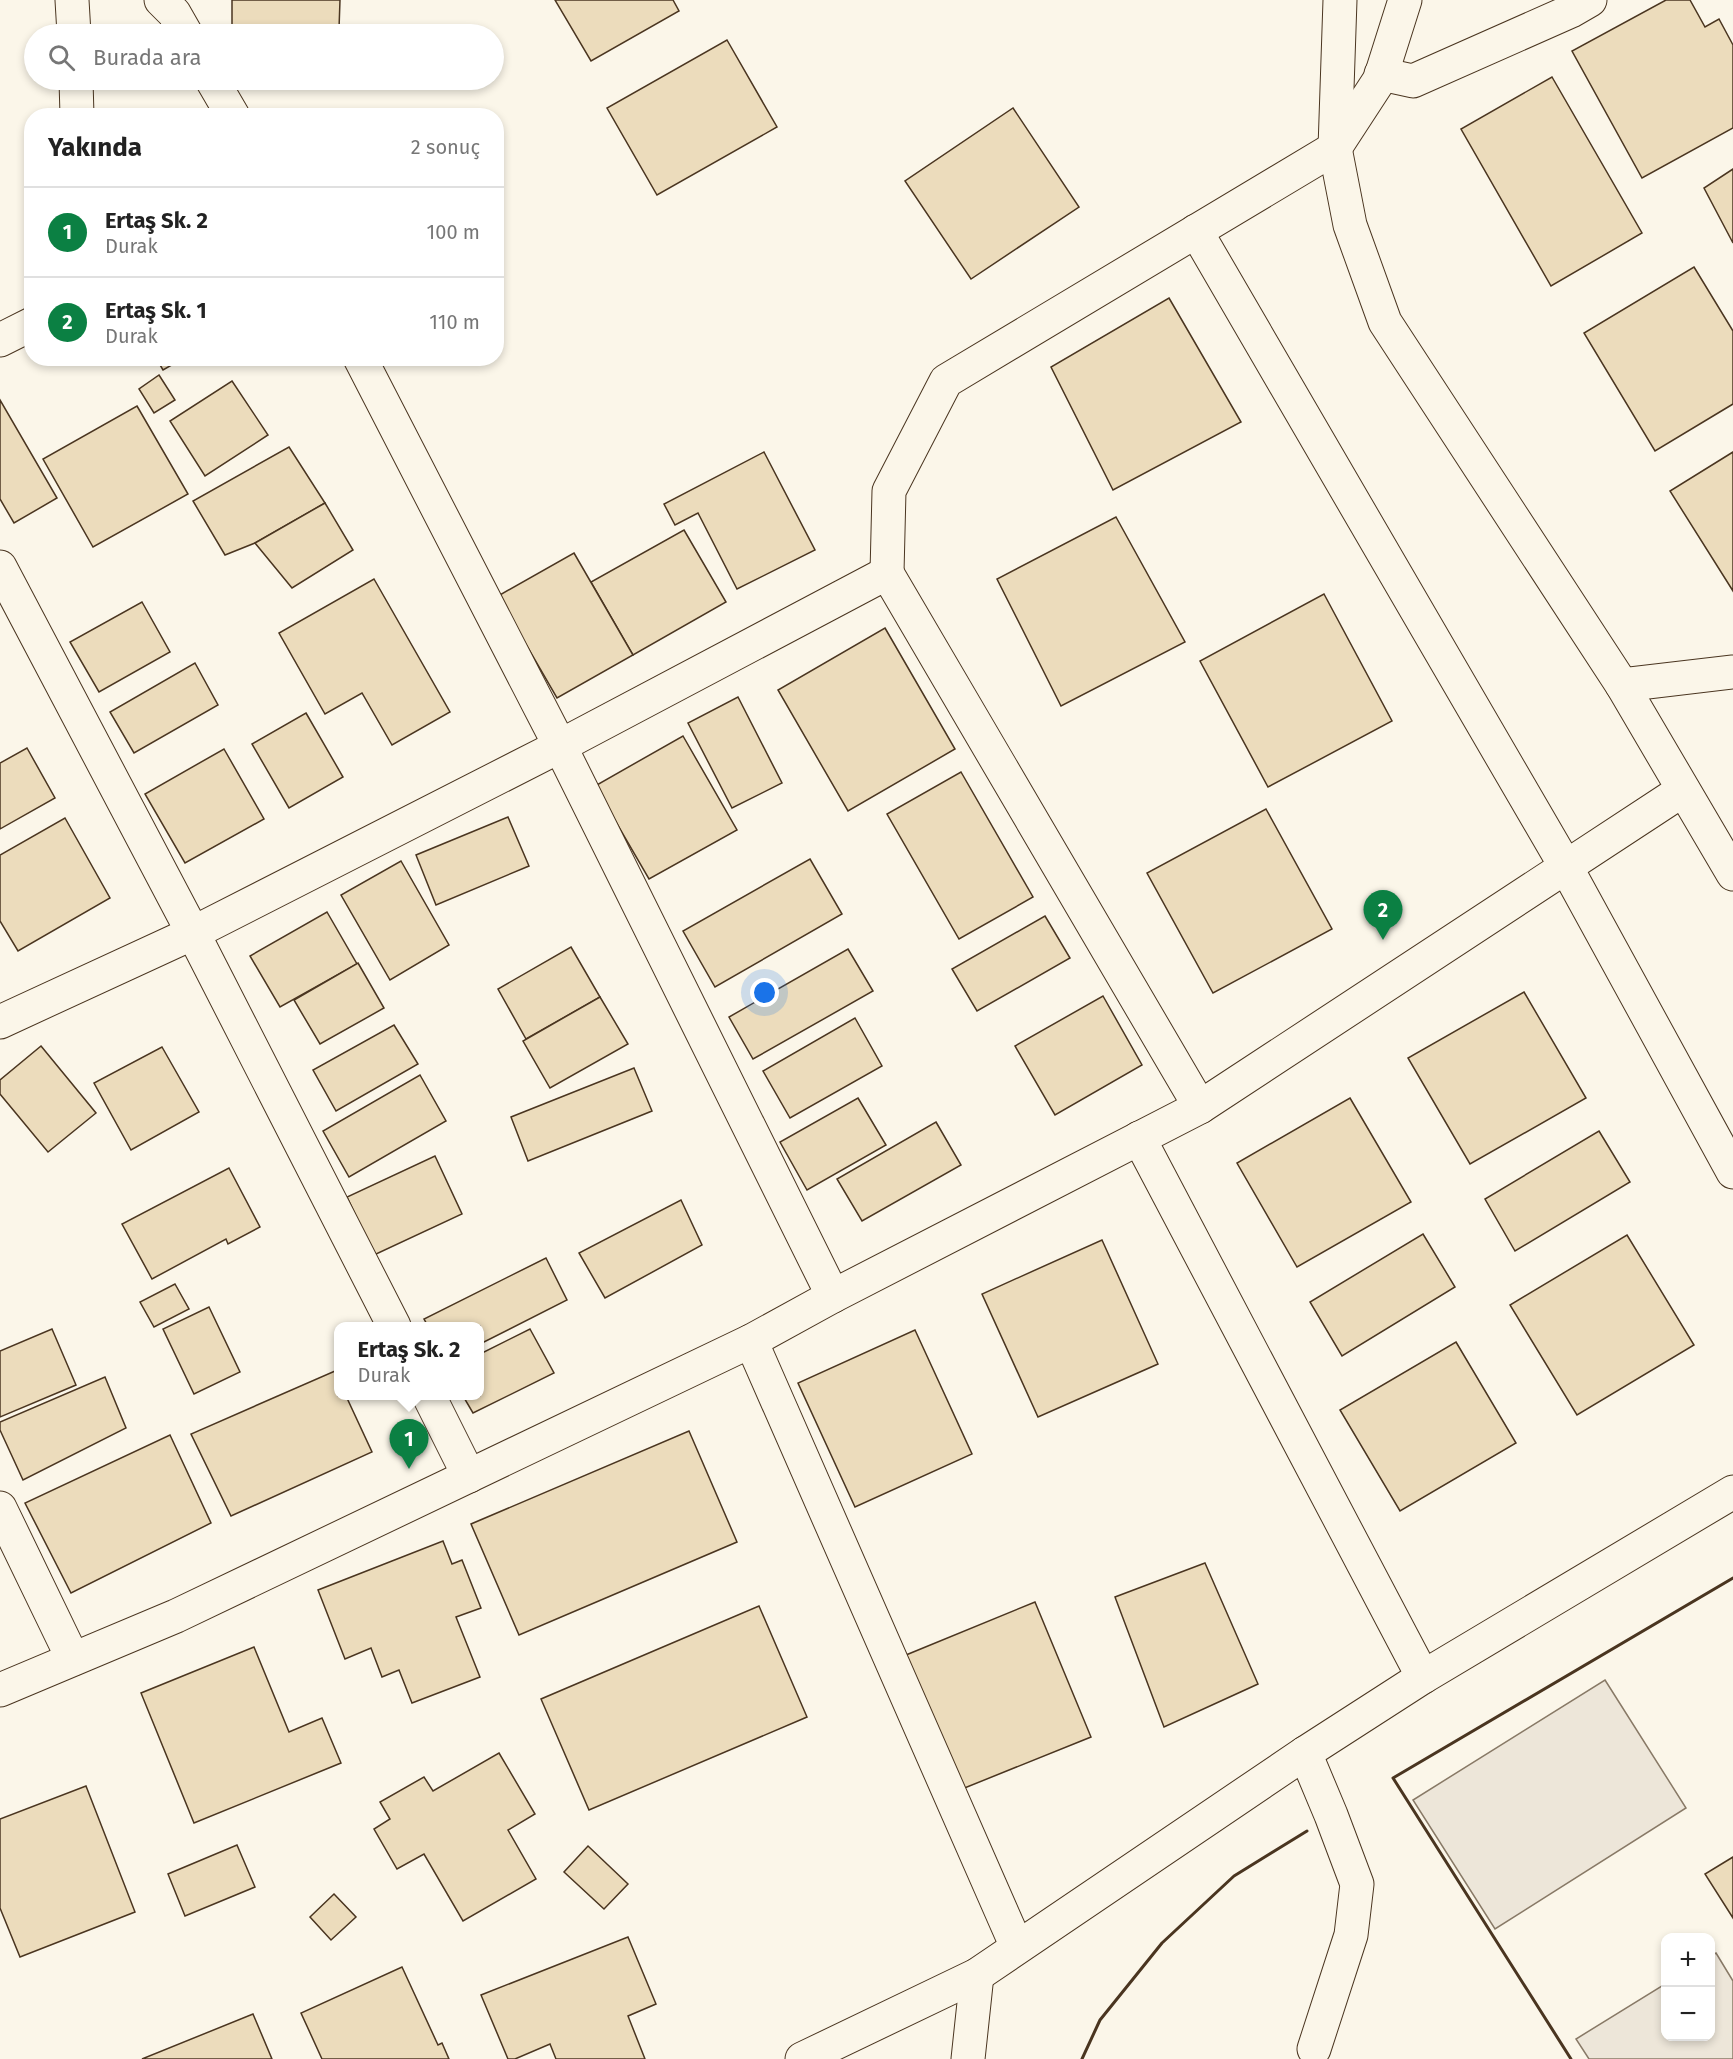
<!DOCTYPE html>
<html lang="tr">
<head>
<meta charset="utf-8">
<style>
  :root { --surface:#fff; --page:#f2f2f2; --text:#222; --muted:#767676; --line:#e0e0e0; --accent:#0b8043 }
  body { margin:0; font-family:"Fira Sans",sans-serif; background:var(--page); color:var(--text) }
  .controls { position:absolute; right:18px; bottom:18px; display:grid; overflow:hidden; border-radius:12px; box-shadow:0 3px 9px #0003 }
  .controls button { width:54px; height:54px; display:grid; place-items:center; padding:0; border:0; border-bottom:2px solid var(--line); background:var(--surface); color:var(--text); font:30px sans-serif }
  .you { position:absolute; left:765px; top:993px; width:21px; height:21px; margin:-15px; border:4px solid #fff; border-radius:50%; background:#1a73e8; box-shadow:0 0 0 9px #1a73e833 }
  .badge { display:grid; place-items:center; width:39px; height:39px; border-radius:50%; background:var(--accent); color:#fff; font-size:20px; font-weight:700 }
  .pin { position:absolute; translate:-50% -50px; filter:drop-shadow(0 2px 3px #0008) }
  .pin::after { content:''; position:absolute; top:32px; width:21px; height:18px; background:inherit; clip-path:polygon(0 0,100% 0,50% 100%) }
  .popup { position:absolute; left:334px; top:1322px; width:150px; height:78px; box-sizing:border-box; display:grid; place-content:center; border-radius:12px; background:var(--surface); filter:drop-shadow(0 2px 4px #0005); font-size:20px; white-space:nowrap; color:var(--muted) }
  .popup b { font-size:22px; color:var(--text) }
  .popup::after { content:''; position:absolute; left:50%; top:100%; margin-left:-12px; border:12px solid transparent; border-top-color:var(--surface) }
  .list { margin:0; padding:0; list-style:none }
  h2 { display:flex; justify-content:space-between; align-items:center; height:78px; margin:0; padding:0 24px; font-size:26px }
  h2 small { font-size:20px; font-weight:400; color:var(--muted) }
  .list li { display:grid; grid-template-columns:39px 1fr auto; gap:18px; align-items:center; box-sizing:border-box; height:90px; padding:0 24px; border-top:2px solid var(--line) }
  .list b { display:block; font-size:22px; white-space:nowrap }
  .list p { margin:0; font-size:20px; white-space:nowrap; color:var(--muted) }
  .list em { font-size:20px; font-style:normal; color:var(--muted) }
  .icon { flex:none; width:33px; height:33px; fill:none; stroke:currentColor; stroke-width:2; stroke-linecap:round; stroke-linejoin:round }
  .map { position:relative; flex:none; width:1733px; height:2059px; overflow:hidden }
  .search { position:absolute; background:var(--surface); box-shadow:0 3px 9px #0003; left:24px; top:24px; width:480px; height:66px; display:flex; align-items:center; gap:15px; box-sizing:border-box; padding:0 21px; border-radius:33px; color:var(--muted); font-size:22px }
  .panel { position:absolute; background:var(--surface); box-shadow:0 3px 9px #0003; left:24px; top:108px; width:480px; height:258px; border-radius:24px }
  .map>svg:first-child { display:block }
</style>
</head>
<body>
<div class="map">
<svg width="1733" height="2059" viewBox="0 0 1733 2059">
  <rect width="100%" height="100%" fill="#fbf6e9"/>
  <g fill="#ede6d9" stroke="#887966" stroke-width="1.5">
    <polygon points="1605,1680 1686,1808 1495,1929 1413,1800"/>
    <polygon points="1716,1953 1733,1981 1733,2059 1589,2059 1576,2039 1665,1984 1666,2036 1710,2036 1711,1956"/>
  </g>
  <g fill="#ecdcbc" stroke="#4a3520" stroke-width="1.5">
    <polygon points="232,0 340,0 339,29 232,25"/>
    <polygon points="555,0 673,0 679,11 591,61"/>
    <polygon points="1666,0 1690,0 1705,27 1719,19 1733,45 1733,128 1642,178 1572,51"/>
    <polygon points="727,40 777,127 657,195 607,108"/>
    <polygon points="1552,77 1642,233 1551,286 1461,129"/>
    <polygon points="1013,108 1079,207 971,279 905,181"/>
    <polygon points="1733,169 1733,243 1704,188"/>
    <polygon points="1694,267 1733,331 1733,404 1655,451 1584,333"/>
    <polygon points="1169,298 1241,422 1113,490 1051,367"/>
    <polygon points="156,358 184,358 163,370"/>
    <polygon points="159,375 175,400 154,413 139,389"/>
    <polygon points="232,381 268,435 205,476 170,421"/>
    <polygon points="0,400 57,498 14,523 0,499"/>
    <polygon points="137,406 188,494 93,547 43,459"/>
    <polygon points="289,447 325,503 255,543 225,555 193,501"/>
    <polygon points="764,452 815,550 737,589 698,513 675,525 664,504"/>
    <polygon points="1733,452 1733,591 1670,491"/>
    <polygon points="325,503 353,550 292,588 255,543"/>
    <polygon points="1116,517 1185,642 1061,706 997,579"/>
    <polygon points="684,530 726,602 633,655 591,582"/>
    <polygon points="574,553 633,655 557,698 498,596"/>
    <polygon points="374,579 450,712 392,745 362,693 325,714 279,633"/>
    <polygon points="1324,594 1392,721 1268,787 1200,661"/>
    <polygon points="142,602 170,652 99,692 70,642"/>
    <polygon points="885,628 955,749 848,811 778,690"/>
    <polygon points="195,663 218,705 134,753 110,712"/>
    <polygon points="738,697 782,783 732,808 688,723"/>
    <polygon points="306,713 343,777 289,808 252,744"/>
    <polygon points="683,736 737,830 649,879 595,786"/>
    <polygon points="27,748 55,798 0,829 0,763"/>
    <polygon points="224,749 264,819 185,863 145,794"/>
    <polygon points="961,772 1033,897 959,939 887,814"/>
    <polygon points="1266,809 1332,929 1213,993 1147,873"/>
    <polygon points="508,817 529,866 436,905 416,855"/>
    <polygon points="65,818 110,898 18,951 0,921 0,855"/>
    <polygon points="810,859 842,914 715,987 683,931"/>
    <polygon points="401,861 449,945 390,980 341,895"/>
    <polygon points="327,912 357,964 280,1007 250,956"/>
    <polygon points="1045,916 1070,958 977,1011 952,969"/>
    <polygon points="571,947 600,997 526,1039 498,989"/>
    <polygon points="848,949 873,991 753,1059 729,1017"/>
    <polygon points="358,963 384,1008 320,1044 294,1000"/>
    <polygon points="1524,992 1586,1098 1470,1164 1408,1058"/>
    <polygon points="1103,996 1142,1065 1055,1115 1015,1046"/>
    <polygon points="600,997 628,1044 550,1088 523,1041"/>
    <polygon points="855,1018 882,1066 790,1118 763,1071"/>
    <polygon points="394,1025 418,1064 336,1111 313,1070"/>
    <polygon points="41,1046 96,1113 48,1152 0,1094 0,1080"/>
    <polygon points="162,1047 199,1112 131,1150 94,1083"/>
    <polygon points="634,1068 652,1111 528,1161 511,1117"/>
    <polygon points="420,1075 446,1121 349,1177 323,1131"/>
    <polygon points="858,1098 886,1145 807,1190 780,1142"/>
    <polygon points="1350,1098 1411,1202 1297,1267 1237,1163"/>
    <polygon points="936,1122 961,1165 862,1221 837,1179"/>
    <polygon points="1599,1131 1630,1182 1515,1251 1485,1199"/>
    <polygon points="435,1156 462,1214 374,1255 347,1197"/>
    <polygon points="229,1168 260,1227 228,1244 226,1239 152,1279 122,1224"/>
    <polygon points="681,1200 702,1245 605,1298 579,1253"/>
    <polygon points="1423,1234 1455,1287 1342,1356 1310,1302"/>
    <polygon points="1627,1235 1694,1345 1577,1415 1510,1305"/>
    <polygon points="1102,1240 1158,1364 1038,1417 982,1294"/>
    <polygon points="546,1258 567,1300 480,1344 480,1326 428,1326 424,1319"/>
    <polygon points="175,1284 189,1309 154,1327 140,1302"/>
    <polygon points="209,1307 240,1372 194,1394 163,1329"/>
    <polygon points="52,1329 76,1385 0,1417 0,1351"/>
    <polygon points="530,1329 554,1373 473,1413 463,1396 480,1396 480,1354"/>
    <polygon points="915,1330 972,1454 855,1507 798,1383"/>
    <polygon points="1456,1342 1516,1443 1400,1511 1340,1410"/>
    <polygon points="335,1371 338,1378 338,1396 346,1396 372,1452 231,1516 191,1434"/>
    <polygon points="105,1377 126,1428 23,1480 0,1430 0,1422"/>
    <polygon points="689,1431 737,1542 519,1635 471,1524"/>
    <polygon points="170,1435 211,1523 71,1593 25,1503"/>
    <polygon points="443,1541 452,1564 462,1560 481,1608 456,1617 480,1677 412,1703 399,1670 382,1677 371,1648 345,1659 318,1590"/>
    <polygon points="1205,1563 1258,1684 1164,1727 1115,1597"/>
    <polygon points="1035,1602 1091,1737 962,1789 906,1655"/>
    <polygon points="759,1606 807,1717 589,1810 541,1699"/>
    <polygon points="254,1647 289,1732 322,1718 341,1763 194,1823 141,1693"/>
    <polygon points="499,1753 535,1814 508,1830 536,1879 463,1921 424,1854 397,1869 374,1829 390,1819 380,1802 424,1777 433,1791"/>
    <polygon points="86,1786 135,1912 20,1957 0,1908 0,1819"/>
    <polygon points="237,1845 255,1887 185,1916 168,1874"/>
    <polygon points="588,1846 628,1884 604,1909 564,1872"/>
    <polygon points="1733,1857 1733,1918 1705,1874"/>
    <polygon points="334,1894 356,1917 331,1940 310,1917"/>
    <polygon points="628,1937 656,2004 628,2016 645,2059 556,2059 550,2044 515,2059 508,2059 481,1995"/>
    <polygon points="402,1967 438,2045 442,2043 449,2059 322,2059 301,2013"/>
    <polygon points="253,2014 272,2059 142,2059"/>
  </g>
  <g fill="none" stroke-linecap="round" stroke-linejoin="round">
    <g stroke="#4a3520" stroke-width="35">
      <g id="minor">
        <polyline points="72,0 74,34"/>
        <polyline points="161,0 174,13 186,34"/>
        <polyline points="1340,0 1335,148 1350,225 1385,322 1622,685 1733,874"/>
        <polyline points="1381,74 1413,81 1571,11 1590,0"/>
        <polyline points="76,80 77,116"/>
        <polyline points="212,80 233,116"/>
        <polyline points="1196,231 1566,867 1733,1172"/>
        <polyline points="0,340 32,324"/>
        <polyline points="360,358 560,746 833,1296"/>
        <polyline points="0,567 193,933 394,1326"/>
        <polyline points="887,573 889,491 946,381 1335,148 1380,79 1405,0"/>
        <polyline points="1622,685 1733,672"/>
        <polyline points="0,1022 193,933 560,746 887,573 1200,1107"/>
        <polyline points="1139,1138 1423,1677"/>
        <polyline points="751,1341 1017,1947"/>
        <polyline points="429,1396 469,1476"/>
        <polyline points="0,1508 73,1659"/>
        <polyline points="0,1690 176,1616 751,1341 833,1296 1200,1107 1683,790"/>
        <polyline points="1305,1753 1331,1815 1357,1884 1351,1935 1314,2049"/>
        <polyline points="802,2059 977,1975 1305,1753 1423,1677 1733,1492"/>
        <polyline points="968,2059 977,1975"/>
      </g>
    </g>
    <use href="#minor" stroke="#fbf6e9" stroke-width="33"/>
    <g stroke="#4a3520" stroke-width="3">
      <polyline points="1082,2059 1100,2020 1162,1943 1234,1876 1307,1831"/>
      <polyline points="1571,2059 1393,1778 1733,1578"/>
    </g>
  </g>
</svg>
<div class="controls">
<button>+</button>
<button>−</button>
</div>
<div class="you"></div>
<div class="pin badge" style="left:409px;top:1469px">1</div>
<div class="popup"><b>Ertaş Sk. 2</b>Durak</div>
<div class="pin badge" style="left:1383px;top:940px">2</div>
<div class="search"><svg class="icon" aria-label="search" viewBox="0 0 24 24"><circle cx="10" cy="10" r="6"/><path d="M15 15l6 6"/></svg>Burada ara</div>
<section class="panel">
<h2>Yakında<small>2 sonuç</small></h2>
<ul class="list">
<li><span class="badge">1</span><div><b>Ertaş Sk. 2</b><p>Durak</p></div><em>100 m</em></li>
<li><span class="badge">2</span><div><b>Ertaş Sk. 1</b><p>Durak</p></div><em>110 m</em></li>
</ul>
</section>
</div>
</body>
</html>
